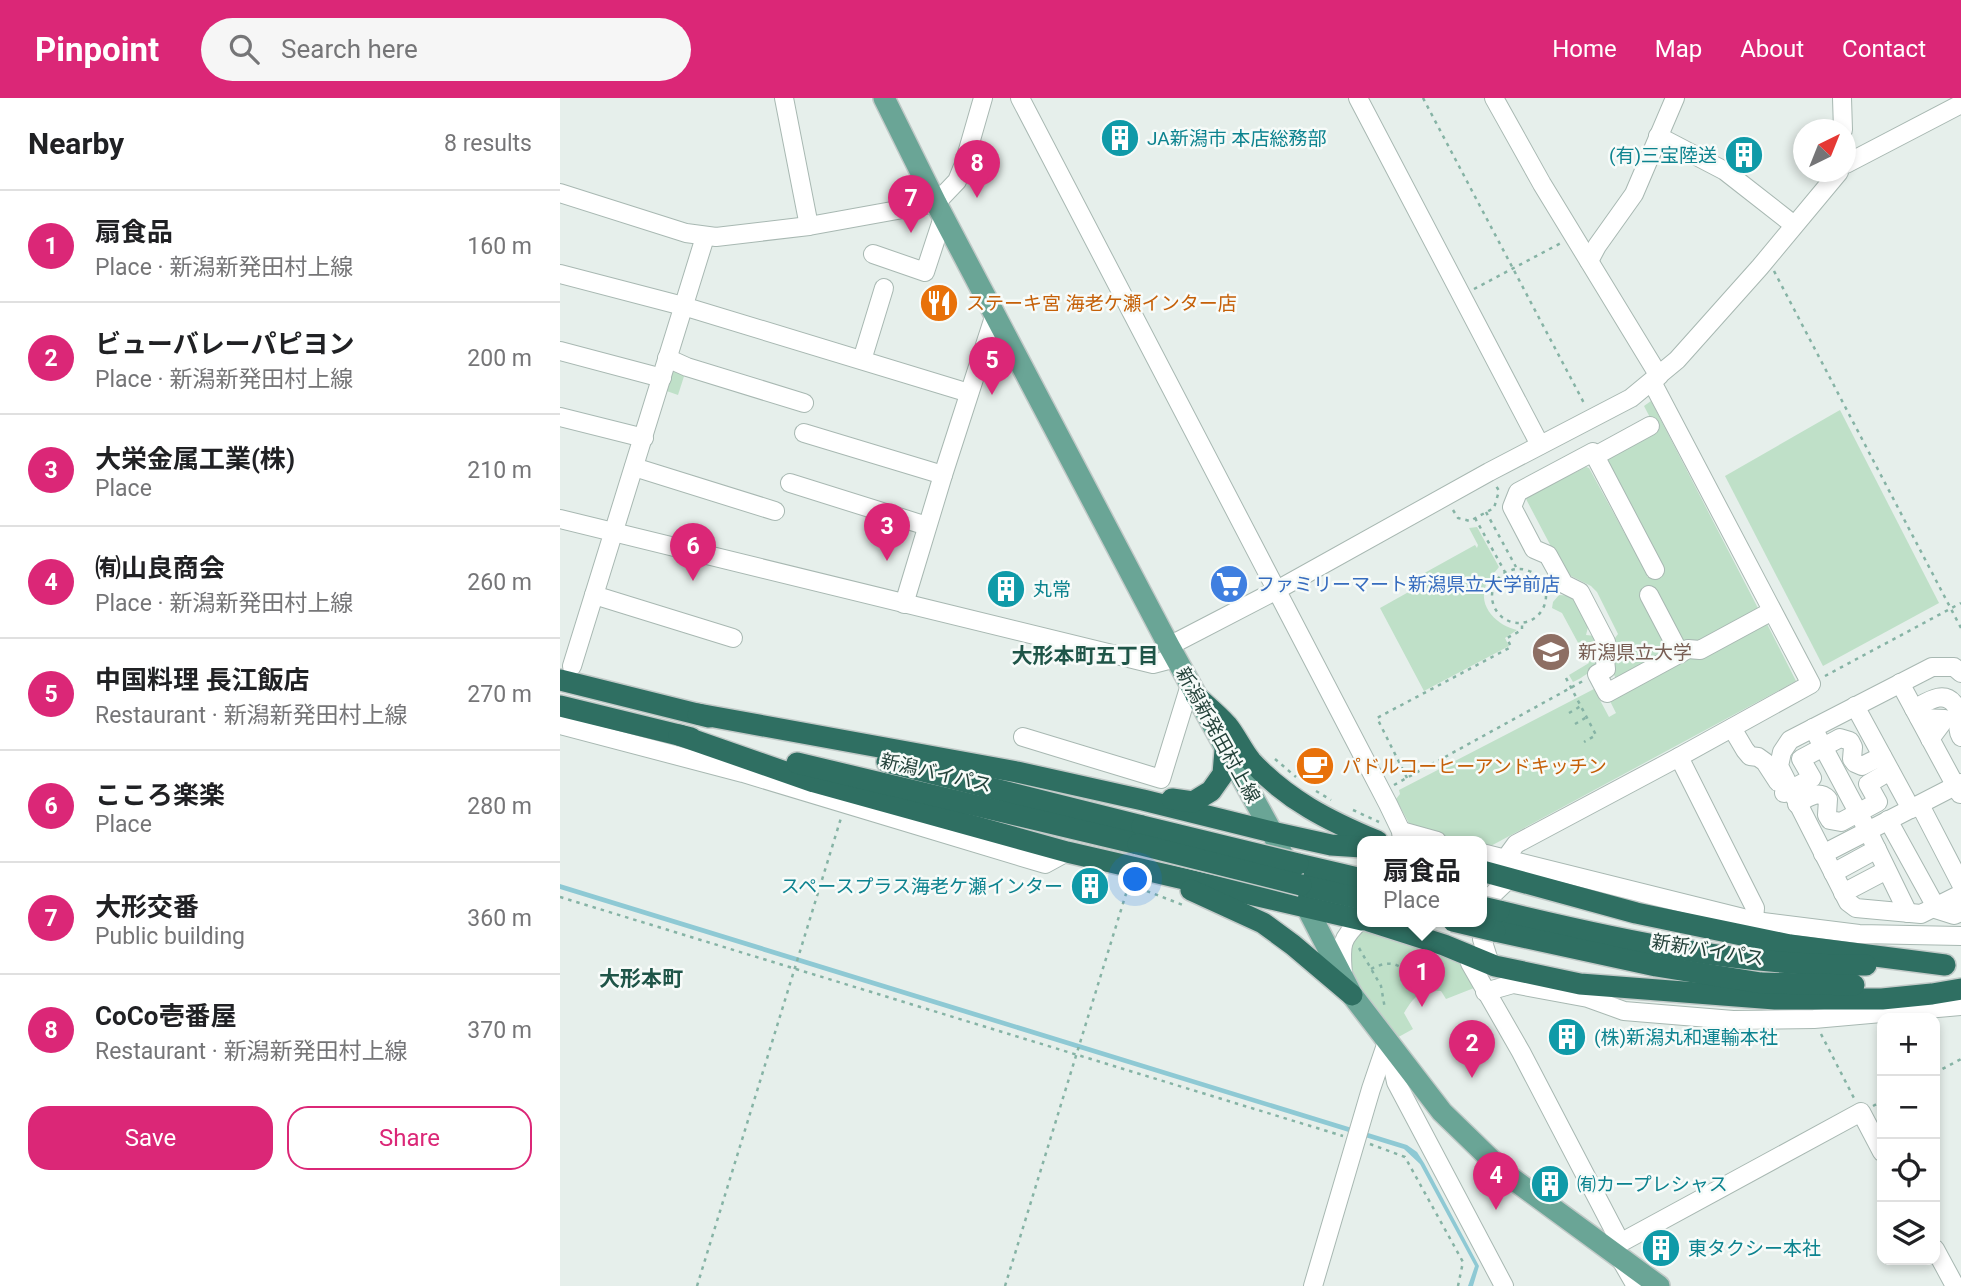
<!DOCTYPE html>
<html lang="en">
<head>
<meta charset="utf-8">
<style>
  :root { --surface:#fff; --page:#f6f6f6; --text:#202124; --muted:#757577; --line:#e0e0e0; --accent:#db2777 }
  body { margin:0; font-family:Roboto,"Noto Sans JP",sans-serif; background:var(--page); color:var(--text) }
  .controls { position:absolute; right:21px; bottom:21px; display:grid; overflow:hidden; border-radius:14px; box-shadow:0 4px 10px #0003 }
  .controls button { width:63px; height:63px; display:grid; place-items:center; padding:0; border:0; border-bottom:2px solid var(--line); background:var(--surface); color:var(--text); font:35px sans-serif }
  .compass { position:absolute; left:1233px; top:21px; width:63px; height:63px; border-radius:50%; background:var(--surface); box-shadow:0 4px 10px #0003; rotate:43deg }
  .you { position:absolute; left:576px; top:782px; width:24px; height:24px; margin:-18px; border:5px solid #fff; border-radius:50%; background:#1a73e8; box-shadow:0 0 0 10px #1a73e833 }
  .badge { display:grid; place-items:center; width:46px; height:46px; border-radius:50%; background:var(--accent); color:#fff; font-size:23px; font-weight:700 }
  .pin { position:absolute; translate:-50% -58px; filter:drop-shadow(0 2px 4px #0008) }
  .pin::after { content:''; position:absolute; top:37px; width:24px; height:21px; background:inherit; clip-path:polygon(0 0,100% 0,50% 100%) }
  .popup { position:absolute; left:797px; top:738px; width:130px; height:91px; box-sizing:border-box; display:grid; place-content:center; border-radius:14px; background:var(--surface); filter:drop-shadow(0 2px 5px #0005); font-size:23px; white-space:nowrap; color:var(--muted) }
  .popup b { font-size:26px; color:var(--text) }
  .popup::after { content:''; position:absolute; left:50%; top:100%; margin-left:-14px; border:14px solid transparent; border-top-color:var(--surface) }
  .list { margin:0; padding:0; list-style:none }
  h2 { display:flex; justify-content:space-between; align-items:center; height:91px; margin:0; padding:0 28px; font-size:30px }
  h2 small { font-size:23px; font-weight:400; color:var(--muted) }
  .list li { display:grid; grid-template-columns:46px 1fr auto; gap:21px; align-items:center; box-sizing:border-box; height:112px; padding:0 28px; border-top:2px solid var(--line) }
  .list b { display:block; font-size:26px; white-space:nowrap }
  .list p { margin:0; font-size:23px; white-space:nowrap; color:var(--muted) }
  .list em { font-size:23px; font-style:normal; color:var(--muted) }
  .actions { display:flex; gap:14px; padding:21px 28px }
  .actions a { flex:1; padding:16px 0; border:2px solid var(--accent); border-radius:21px; text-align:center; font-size:24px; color:var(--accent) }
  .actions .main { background:var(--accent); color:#fff }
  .icon { flex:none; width:38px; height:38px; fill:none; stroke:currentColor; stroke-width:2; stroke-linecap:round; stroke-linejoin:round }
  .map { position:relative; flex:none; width:1401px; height:1188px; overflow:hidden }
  header { display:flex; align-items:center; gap:42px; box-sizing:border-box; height:98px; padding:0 35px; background:var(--accent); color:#fff }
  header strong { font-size:33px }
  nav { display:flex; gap:38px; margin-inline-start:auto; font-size:24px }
  .search { width:490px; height:63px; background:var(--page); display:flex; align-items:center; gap:18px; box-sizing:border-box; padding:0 24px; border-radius:38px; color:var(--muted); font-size:26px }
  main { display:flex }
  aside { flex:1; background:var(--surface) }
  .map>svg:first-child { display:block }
</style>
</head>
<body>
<header>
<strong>Pinpoint</strong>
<div class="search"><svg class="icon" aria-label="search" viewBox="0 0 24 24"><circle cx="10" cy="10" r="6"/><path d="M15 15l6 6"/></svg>Search here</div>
<nav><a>Home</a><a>Map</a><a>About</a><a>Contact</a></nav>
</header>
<main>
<aside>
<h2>Nearby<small>8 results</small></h2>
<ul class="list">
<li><span class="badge">1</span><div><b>扇食品</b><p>Place · 新潟新発田村上線</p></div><em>160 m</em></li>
<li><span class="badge">2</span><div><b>ビューバレーパピヨン</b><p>Place · 新潟新発田村上線</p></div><em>200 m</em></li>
<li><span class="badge">3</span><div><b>大栄金属工業(株)</b><p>Place</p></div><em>210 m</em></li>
<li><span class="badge">4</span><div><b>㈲山良商会</b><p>Place · 新潟新発田村上線</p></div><em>260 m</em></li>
<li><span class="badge">5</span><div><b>中国料理 長江飯店</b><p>Restaurant · 新潟新発田村上線</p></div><em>270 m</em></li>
<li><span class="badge">6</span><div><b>こころ楽楽</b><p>Place</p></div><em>280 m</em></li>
<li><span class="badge">7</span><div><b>大形交番</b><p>Public building</p></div><em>360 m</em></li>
<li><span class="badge">8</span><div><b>CoCo壱番屋</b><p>Restaurant · 新潟新発田村上線</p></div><em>370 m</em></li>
</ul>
<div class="actions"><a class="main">Save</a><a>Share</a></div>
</aside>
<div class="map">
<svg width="1401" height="1188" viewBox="0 0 1401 1188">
  <rect width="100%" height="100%" fill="#e6efeb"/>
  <g fill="#bfe0c8">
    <polygon points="106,264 127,269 118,297 98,290"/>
    <path d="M1091,303L1201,516L1125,549L1096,497L1082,503L1108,554L1057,582C1048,568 1047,549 1058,536L1037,494L1031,488L1005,475L966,401L967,398L1026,369L1029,370L1065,436H1071L1088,473L1087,479L1100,473L1042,360L1095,329L1084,308Z"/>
    <polygon points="1280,312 1379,505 1263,568 1165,378"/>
    <path d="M917,429L939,469C935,474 929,480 926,487C917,509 938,528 957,532L945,540L949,548L864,593L820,510L854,491L850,483L915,447L917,450L918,447L909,430Z"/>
    <path d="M999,497L1015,498L1029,525L1026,537L1036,538L1040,570C1030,572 1023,580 1013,584L1009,577L1029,565L1002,515L992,510L993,504Z"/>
    <polygon points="1205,522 1236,583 927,750 922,751 922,743 892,743 852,731 836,701 840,696 839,692 1034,591 1049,619 1056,615 1049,601 1131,556"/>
    <path d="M812,831L900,861L914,890L886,901L881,893C859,893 855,897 844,915L853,931L833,942L817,918L788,868L787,855L793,838L801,832Z"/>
  </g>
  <polygon fill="#8ec9d4" points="0,786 847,1047 857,1054 864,1065 919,1168 913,1188 908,1188 915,1168 860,1066 844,1051 0,791"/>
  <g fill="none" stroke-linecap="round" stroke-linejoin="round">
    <g stroke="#a8b8b2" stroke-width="20">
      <g id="minor">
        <polyline points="224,0 249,128"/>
        <polyline points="460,0 828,706 841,733 842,743"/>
        <polyline points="798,0 980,347"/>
        <polyline points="934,0 982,86 1099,278"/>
        <polyline points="1282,0 1283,32"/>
        <polyline points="1098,38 1165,73 1234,127"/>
        <polyline points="1286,66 1401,6"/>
        <polyline points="0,95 126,135 156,139 249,128 376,105 397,83 404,66 423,0"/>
        <polyline points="313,156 365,174 383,119"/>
        <polyline points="1029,163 1037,148 1074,96 1115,0"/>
        <polyline points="0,176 123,208 409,295"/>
        <polyline points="0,253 102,280"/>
        <polyline points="107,260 127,269 244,305"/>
        <polyline points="302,262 324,190"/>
        <polyline points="0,319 84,340"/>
        <polyline points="244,335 383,377"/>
        <polyline points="1035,358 1090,328"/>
        <polyline points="74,369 215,413"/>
        <polyline points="230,385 367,428"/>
        <polyline points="0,421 593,566 616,560"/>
        <polyline points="1095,472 1033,354 958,394 952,409 974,451 988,457 1004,486 1020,494 1046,544 1044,553 1046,571 1037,576 1047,595 1128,551 1140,552 1212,513"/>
        <polyline points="34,497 173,540"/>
        <polyline points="1089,497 1120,556"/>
        <polyline points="344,506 383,377 435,216"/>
        <polyline points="609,548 717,492 929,374 1071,300 1117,262 1200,169 1279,74"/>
        <polyline points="12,568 145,139"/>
        <polyline points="1401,575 1394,569 1372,569 1230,642 1222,654 1219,668 1288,804 1296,810 1361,816 1401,796"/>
        <polyline points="1340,585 1400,696"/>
        <polyline points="1295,608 1351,711"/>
        <path d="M1354,611C1367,604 1384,591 1395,607C1397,609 1400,615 1400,617C1400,627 1396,630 1401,639"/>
        <polyline points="1359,620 1385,621 1370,641"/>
        <polyline points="0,627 183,675 485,766 507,754"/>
        <polyline points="1172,630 1185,652 1190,658 1198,659 1205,664 1218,684"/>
        <polyline points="1253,630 1308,733 1348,815"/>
        <polyline points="463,639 601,681 630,587"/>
        <polyline points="1119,659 1195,810 1193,833"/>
        <polyline points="1224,695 1252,680 1241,661 1280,640 1290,643 1293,649 1292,661 1295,665 1302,668 1322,658"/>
        <path d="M1237,706C1247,700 1258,691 1268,701L1267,717L1270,722L1281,724L1318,704L1308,686L1330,673"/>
        <polyline points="1360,707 1401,786"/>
        <polyline points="1328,722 1376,809"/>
        <polyline points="841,733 877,743"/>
        <polyline points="922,755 1195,823 1299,836 1401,838"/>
        <polyline points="1263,756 1401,685"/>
        <polyline points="945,761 956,746 1119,659 1251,586 1092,284"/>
        <polyline points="1273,775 1317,751"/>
        <polyline points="1283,795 1323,774"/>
        <polyline points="1372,810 1394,817 1401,814"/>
        <polyline points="914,860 910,865 961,954 1056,1136 1049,1151"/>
        <polyline points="930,866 922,841 928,801 949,781"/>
        <path d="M783,877C781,848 779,842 802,821"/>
        <polyline points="925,894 953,886 1028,900 1064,913 1173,922 1254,921 1401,908"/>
        <polyline points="828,946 836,984 944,1188"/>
        <polyline points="1049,1151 1301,1014 1322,1054"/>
        <polyline points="1375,1151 1395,1188"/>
        <polyline points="1061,1162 1076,1188"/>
        <polyline points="753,1188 811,991 827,944"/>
      </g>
    </g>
    <g stroke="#c2cac8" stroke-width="24">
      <polyline id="major" points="324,0 376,105 609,548 712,734 746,808 792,897 882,1014 946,1076 1099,1188"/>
    </g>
    <g stroke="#c2cac8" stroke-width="24">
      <g id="highway">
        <polyline points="0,582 149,619"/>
        <path d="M636,598C646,607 658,617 667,627C676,638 682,652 691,663C727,702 769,723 817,743"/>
        <polyline points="0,608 131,640"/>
        <polyline points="138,616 457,674 583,702 712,734 771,747 802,749"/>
        <polyline points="119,637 254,684 507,754 802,822"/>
        <polyline points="327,664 582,728"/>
        <polyline points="237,665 578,746"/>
        <polyline points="612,701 633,704 651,693 663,676 665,652"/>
        <polyline points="738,766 802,781"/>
        <polyline points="922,773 1076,815 1230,847 1385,867"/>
        <polyline points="741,787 802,801"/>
        <polyline points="631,792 703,825 733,847 792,897"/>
        <path d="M939,813C1059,842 1182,869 1306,867"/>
        <polyline points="809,823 884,847 935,868 1020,886 1215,901 1322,901 1372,896 1401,891"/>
        <polyline points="935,833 1096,868 1201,885 1294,887"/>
      </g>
    </g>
    <g stroke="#86b3a5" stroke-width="2.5" stroke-dasharray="3.5 5" stroke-linecap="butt">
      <polyline points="863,0 1025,307"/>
      <polyline points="1214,173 1401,530"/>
      <polyline points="914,191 1001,145"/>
      <polyline points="893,412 898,420 910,423 934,410 939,393 935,386"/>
      <polyline points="926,414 956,469"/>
      <polyline points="915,420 945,474"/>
      <circle cx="959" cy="498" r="27"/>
      <polyline points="1265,578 1401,505"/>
      <polyline points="1006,580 1036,637 1024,644"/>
      <polyline points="1009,615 1021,608"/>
      <polyline points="1015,626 1027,619"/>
      <polyline points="885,659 1023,583"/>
      <polyline points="715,661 736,679"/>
      <polyline points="847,680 817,620 951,549 947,540 962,532 962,525"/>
      <polyline points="834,687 879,662"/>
      <polyline points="756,693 771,702"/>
      <polyline points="793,712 819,724"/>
      <polyline points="571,787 623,807"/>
      <polyline points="0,799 783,1038"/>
      <polyline points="799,850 821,888 825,911"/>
      <path d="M811,871C821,866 831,863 840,869L842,883"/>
      <polyline points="1261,936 1295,1002"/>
      <polyline points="1375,975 1401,961"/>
      <polyline points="1313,1008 1322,1003"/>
      <polyline points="810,1046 845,1059 903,1164 898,1188"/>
      <polyline points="137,1188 281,720"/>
      <polyline points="445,1188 569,786"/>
    </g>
    <use href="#minor" stroke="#fff" stroke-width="18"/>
    <use href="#major" stroke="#6aa596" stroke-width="21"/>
    <use href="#highway" stroke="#2f6f62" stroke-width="21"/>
    <g stroke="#c2cac8" stroke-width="24" stroke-linecap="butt">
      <g id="highway-bridge">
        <polyline points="582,728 738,766"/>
        <polyline points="578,746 741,787"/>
        <polyline points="922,809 939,813"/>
        <polyline points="893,823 935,833"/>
      </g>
    </g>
    <use href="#highway-bridge" stroke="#2f6f62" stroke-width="21"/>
  </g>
  <defs>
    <g id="building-disc" transform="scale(2.0125)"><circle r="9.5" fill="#0f9aa8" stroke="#f7fbf9"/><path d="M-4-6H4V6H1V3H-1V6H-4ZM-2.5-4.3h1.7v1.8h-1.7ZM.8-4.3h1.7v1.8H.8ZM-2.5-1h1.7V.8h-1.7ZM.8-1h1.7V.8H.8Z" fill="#fff"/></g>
    <g id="restaurant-disc" transform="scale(2.0125)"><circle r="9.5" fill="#e8710a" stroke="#f7fbf9"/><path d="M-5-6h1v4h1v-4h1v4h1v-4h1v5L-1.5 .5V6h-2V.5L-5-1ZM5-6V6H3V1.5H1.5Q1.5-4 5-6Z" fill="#fff"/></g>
    <g id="supermarket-disc" transform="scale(2.0125)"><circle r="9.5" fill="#3f7fe0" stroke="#f7fbf9"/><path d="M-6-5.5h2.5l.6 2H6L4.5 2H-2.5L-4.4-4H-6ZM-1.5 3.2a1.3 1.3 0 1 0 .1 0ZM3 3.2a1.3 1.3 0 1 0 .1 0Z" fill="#fff"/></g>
    <g id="university-disc" transform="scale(2.0125)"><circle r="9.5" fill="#8d6e63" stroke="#f7fbf9"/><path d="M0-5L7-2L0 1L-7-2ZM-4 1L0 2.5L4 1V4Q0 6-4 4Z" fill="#fff"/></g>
    <g id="cafe-disc" transform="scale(2.0125)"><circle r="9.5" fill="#e8710a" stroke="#f7fbf9"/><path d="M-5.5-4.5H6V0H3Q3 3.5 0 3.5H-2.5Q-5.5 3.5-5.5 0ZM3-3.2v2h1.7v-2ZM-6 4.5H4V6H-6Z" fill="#fff"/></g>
  </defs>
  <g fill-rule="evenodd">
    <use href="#building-disc" x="560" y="40"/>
    <use href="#building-disc" x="1184" y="57"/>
    <use href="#restaurant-disc" x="379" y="205"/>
    <use href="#supermarket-disc" x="669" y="486"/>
    <use href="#building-disc" x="446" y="491"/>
    <use href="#university-disc" x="991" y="554"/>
    <use href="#cafe-disc" x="755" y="668"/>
    <use href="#building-disc" x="530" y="788"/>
    <use href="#building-disc" x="1007" y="939"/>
    <use href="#building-disc" x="990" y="1086"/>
    <use href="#building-disc" x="1101" y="1150"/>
  </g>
  <g text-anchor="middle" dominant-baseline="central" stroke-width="5" stroke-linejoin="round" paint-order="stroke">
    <g font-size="19" fill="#0d838f" stroke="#f7fbf9" text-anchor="start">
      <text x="587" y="40">JA新潟市 本店総務部</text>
      <text x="1157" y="57" text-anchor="end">(有)三宝陸送</text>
      <text x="473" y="491">丸常</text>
      <text x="503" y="788" text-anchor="end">スペースプラス海老ケ瀬インター</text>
      <text x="1034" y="939">(株)新潟丸和運輸本社</text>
      <text x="1017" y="1086">㈲カープレシャス</text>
      <text x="1128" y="1150">東タクシー本社</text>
    </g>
    <g font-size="19" fill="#c56008" stroke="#f7fbf9" text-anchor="start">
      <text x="406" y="205">ステーキ宮 海老ケ瀬インター店</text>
      <text x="782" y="668">パドルコーヒーアンドキッチン</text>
    </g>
    <g font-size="19" fill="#366cbe" stroke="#f7fbf9" text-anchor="start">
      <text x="696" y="486">ファミリーマート新潟県立大学前店</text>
    </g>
    <g font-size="19" fill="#785e54" stroke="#f7fbf9" text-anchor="start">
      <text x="1018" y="554">新潟県立大学</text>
    </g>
    <g font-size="19" fill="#24423a" stroke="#f7fbf9">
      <text transform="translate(658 637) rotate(61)">新潟新発田村上線</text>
      <text transform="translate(376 675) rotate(13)">新潟バイパス</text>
      <text transform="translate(1148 852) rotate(9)">新新バイパス</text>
    </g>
    <g font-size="21" font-weight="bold" fill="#1f5548" stroke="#f7fbf9">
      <text x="525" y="558">大形本町五丁目</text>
      <text x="81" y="881">大形本町</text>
    </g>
  </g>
</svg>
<div class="controls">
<button>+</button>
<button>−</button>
<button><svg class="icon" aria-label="locate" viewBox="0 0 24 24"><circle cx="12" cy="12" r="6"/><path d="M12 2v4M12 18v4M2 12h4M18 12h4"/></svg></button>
<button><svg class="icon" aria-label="layers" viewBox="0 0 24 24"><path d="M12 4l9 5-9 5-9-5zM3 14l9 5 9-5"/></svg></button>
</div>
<svg class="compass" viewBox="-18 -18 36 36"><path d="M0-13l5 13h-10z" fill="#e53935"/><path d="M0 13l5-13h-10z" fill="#757577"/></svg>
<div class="you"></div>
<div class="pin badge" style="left:862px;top:909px">1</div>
<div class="popup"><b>扇食品</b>Place</div>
<div class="pin badge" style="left:912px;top:980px">2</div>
<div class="pin badge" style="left:327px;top:463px">3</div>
<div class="pin badge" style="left:936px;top:1112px">4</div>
<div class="pin badge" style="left:432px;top:297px">5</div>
<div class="pin badge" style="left:133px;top:483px">6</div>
<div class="pin badge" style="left:351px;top:135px">7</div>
<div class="pin badge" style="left:417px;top:100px">8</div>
</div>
</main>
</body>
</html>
